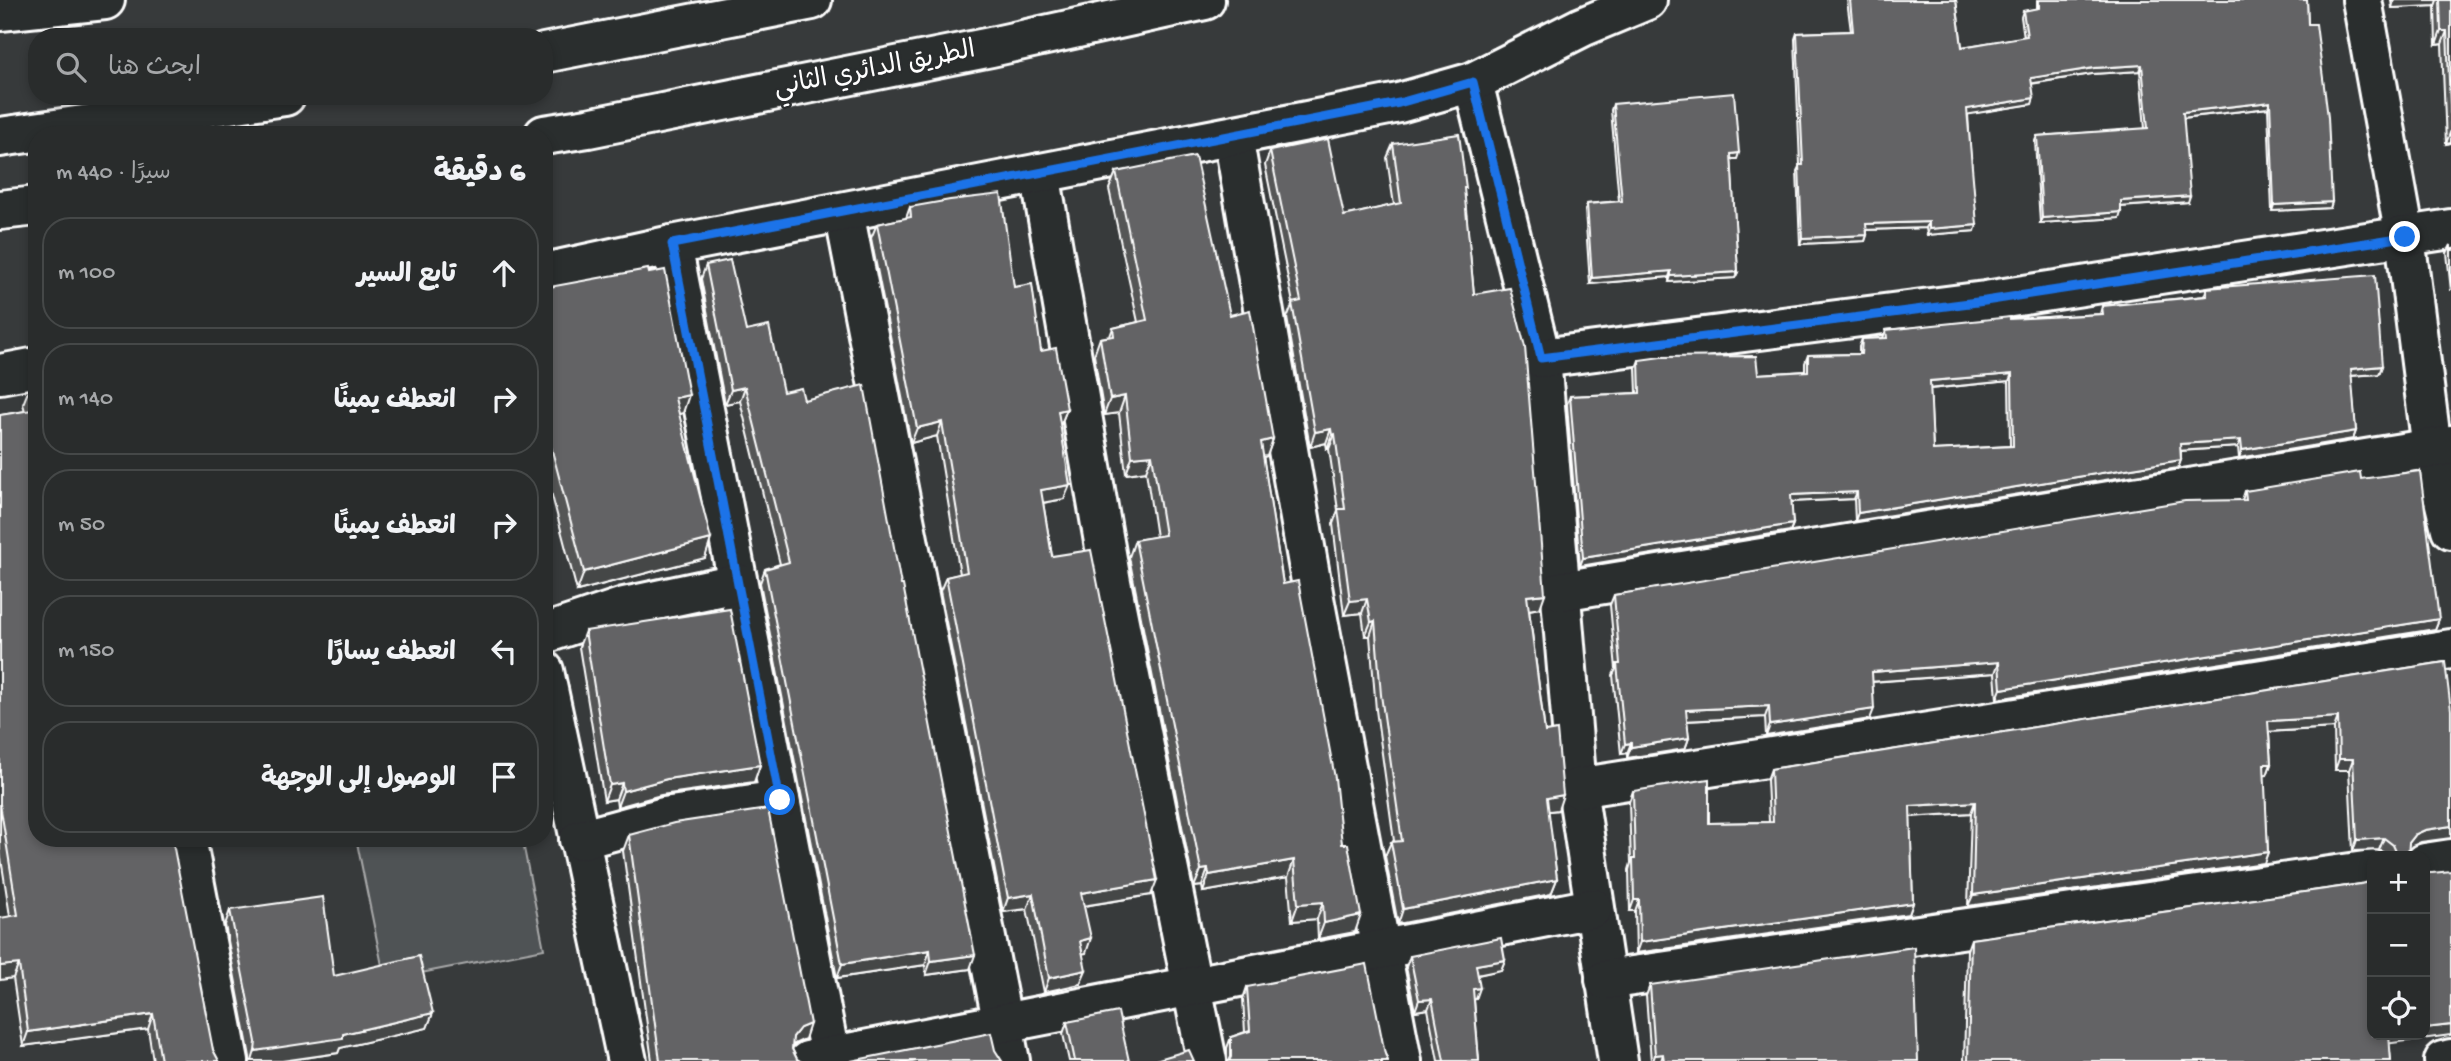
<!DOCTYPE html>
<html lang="ar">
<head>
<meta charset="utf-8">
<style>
  :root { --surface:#292c2c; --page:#353838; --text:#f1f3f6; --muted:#a5a7a9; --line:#454848 }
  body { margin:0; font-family:"Gochi Hand","Playpen Sans Arabic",sans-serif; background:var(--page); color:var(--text); direction:rtl }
  .controls { position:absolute; right:21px; bottom:21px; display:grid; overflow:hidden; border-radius:14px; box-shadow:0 4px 10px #0003 }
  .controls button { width:63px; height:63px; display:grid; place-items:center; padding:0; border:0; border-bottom:2px solid var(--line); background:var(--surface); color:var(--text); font:35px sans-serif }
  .stop { position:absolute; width:21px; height:21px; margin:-16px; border:5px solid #1a73e8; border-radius:50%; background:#fff }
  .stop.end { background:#1a73e8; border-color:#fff; box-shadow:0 2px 7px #0008 }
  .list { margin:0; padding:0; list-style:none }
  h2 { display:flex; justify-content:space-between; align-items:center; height:91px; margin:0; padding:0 28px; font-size:30px }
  h2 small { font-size:23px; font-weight:400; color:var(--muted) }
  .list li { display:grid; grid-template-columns:46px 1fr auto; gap:21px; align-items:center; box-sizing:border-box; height:112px; margin:0 14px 14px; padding:0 14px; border:2px solid var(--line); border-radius:28px }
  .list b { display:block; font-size:26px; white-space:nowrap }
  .list em { font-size:23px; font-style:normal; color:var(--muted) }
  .icon { flex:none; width:38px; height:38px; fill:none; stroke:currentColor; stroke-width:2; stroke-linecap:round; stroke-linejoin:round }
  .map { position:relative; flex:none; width:2451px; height:1061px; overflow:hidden; direction:ltr }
  .search { position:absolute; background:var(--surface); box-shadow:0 4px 10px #0003; left:28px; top:28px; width:525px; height:77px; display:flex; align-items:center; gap:18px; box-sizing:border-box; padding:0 24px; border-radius:28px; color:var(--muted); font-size:26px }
  .panel { position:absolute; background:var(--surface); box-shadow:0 4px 10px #0003; left:28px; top:126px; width:525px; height:721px; border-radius:28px; direction:rtl }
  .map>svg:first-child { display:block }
</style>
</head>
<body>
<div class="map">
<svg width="2451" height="1061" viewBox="0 0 2451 1061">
  <rect width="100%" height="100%" fill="#373a3b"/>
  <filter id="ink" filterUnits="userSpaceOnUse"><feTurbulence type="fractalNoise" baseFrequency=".0143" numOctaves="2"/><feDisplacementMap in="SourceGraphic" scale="14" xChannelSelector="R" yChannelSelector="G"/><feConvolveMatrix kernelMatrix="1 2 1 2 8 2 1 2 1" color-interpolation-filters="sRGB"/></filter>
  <g filter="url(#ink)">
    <polygon fill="#505354" stroke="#a8a9aa" stroke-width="2" points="356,838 522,838 544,949 385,980"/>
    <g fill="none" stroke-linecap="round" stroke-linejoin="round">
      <g stroke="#fff" stroke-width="44">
        <g id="minor">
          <polyline points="2362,0 2405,237 2432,449 2451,529"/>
          <polyline points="0,11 105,0"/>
          <polyline points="1473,82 1541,358 1577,788 1618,1061"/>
          <polyline points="1233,136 1314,598 1402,1061"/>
          <polyline points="1040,173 1111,582 1207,1061"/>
          <polyline points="844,212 1010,1061"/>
          <polyline points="672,245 831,1061"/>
          <polyline points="544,273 672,245 1399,103 1473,82 1582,27 1647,0"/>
          <polyline points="1541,358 1985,301 2451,229"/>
          <polyline points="0,374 37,367"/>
          <polyline points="1561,591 2451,445"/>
          <polyline points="544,634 624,607 737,583"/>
          <polyline points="544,671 627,1061"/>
          <polyline points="1577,788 2451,649"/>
          <polyline points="186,838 229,1061"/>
          <polyline points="579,840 664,817 780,800"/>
          <polyline points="2425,863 2451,859"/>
          <polyline points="1605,980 2372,870"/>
          <polyline points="808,1061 1593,908"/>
          <polyline points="2444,1061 2451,1059"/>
        </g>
      </g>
      <g stroke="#fff" stroke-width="44">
        <g id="highway">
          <polyline points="544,53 812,0"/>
          <polyline points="544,135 588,128 991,47 1205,0"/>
          <polyline points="0,137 285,96"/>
          <polyline points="0,210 37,206"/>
        </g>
      </g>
      <use href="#minor" stroke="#2a2d2e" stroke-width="38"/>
      <use href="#highway" stroke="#2a2d2e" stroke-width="38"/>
    </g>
    <g fill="#555657" stroke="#fff" stroke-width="2" fill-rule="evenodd">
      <polygon points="1847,0 1956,0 1962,47 2024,37 2021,17 2023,11 2037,9 2037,0 2307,0 2308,24 2332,202 2330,208 2272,211 2268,108 2183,118 2188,202 2121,207 2121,212 2119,218 2040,223 2035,141 2037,136 2145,129 2140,71 2092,74 2031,84 2032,104 1968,114 1975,231 1927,235 1926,228 1867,230 1867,235 1865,241 1800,244 1797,171 1800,165 1795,39 1797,33 1851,31"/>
      <polygon points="2391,0 2451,0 2451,143 2446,144 2442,44 2436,45 2435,6 2392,8"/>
      <polygon points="1613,104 1737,159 1731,159 1738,272 1735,278 1669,282 1669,277 1590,284 1585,210 1587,204 1619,201 1611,110"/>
      <polygon points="1393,144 1464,193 1474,294 1540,608 1529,610 1545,732 1558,810 1548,811 1557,879 1551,894 1398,924 1385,856 1391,842 1394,841 1376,710 1370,636 1365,636 1362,613 1344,615 1333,524 1338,510 1329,449 1327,449 1326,443 1310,447 1287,318 1293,303 1265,165 1270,151 1344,216 1394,205 1387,158"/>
      <polygon points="1116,172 1230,315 1273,439 1267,456 1263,457 1283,584 1342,844 1355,932 1318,939 1317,919 1292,921 1288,877 1203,892 1202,886 1194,887 1129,557 1135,540 1156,537 1146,471 1126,474 1119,413 1104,415 1094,355 1100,338 1110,336 1113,328 1138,322 1109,189"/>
      <polygon points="910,207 1014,287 1067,409 1061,424 1060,424 1064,499 1043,503 1052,556 1151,895 1084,906 1086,953 1082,953 1080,984 1044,992 1027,909 1003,912 940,591 946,577 960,574 937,436 911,443 871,238 877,224 906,218"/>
      <polygon points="2451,245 2451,291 2447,253"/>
      <polygon points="706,265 783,392 970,969 926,975 925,965 837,978 760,583 765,569 780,564 740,401 725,404 701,279"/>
      <polygon points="544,288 683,413 679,414 705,558 577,591 544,465"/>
      <path d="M2207,288L2382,366L2379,374L2351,376L2356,431L2353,439L2239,458L2238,447L2181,451V460L2178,468L1855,521L1854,499L1791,502L1793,524L1790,531L1580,566L1567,404L1570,396L1637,393L1636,368L1639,360L1758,374L1805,371V363L1808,355L1859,354V347L1862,339L1883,338L1886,330L2010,319L2100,314L2102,306L2204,296ZM2009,381L2010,446L1933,450L1930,389Z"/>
      <polygon points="29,389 213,1050 219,1061 153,1061 148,1029 23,1046 13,978 10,916 0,852 0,415 25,411 23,404"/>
      <polygon points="2361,479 2439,619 2435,629 1997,699 1995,673 1872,682 1870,719 1766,736 1765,717 1687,721 1689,738 1685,749 1627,758 1627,753 1621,754 1613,675 1616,669 1610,605 1614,595 2242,500 2245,491"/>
      <polygon points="585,631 760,765 754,782 661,795 617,807 616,799 604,801 579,647"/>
      <polygon points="2445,662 2448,837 2421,842 2412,846 2408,851 2408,856 2389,856 2379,850 2353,851 2349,770 2335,770 2334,728 2269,732 2271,764 2267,775 2264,775 2268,852 2264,863 1968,906 1971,813 1910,817 1913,903 1909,914 1636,953 1635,911 1630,911 1629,870 1631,863 1629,802 1633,791 1709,823 1769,822 1767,780 1771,769"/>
      <polygon points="629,835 805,1039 794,1044 792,1047 792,1049 797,1059 800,1061 652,1061 623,851"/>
      <polygon points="2361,884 2389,1043 2391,1061 1964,1061 1967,950 1971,939"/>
      <polygon points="230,910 334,976 433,1013 427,1028 340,1048 338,1053 282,1061 250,1061 250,1057 225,925"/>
      <polygon points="1410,956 1505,960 1501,970 1478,975 1476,999 1474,999 1479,1061 1438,1061 1428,1009 1415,1011 1406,967"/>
      <polygon points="1650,985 1918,1061 1651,1061 1646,996"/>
      <polygon points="1247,987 1385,1054 1388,1061 1227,1061 1227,1048 1231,1037 1245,1032 1243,999"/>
      <polygon points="1067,1022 1129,1061 1069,1061 1063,1034"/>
    </g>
    <g fill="#454647" stroke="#fff" stroke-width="2">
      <polygon points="2394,0 2437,0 2435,6 2392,8"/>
      <polygon points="2441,31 2447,31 2442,44 2436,45"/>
      <polygon points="2142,65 2140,71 2092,74 2028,84 2031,78 2094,68"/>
      <polygon points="2034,98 2032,104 1965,115 1967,109"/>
      <polygon points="2270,102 2268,108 2181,118 2183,112"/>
      <polygon points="2451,130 2451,143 2446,144"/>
      <polygon points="1739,153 1737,159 1729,159 1731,154"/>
      <polygon points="2190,196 2188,202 2118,207 2121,201"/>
      <polygon points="2332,202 2330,208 2272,211 2274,205"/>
      <polygon points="2121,212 2119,218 2040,223 2042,218"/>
      <polygon points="1929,222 1926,228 1864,230 1866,224"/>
      <polygon points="1977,225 1975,231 1927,235 1929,229"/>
      <polygon points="1867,235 1865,241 1800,244 1802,238"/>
      <polygon points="1671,271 1669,277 1590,284 1592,278"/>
      <polygon points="1738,272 1735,278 1669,282 1671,276"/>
      <polygon points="2382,366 2379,374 2348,376 2351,369"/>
      <polygon points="2012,374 2009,381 1927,389 1930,381"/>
      <polygon points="745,387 740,401 725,404 731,390"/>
      <polygon points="689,395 683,413 668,417 675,398"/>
      <polygon points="1125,396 1119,413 1104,415 1110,399"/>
      <polygon points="1067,409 1061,424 1053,425 1058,411"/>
      <polygon points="942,422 937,436 911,443 917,428"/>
      <polygon points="1331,429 1326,443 1310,447 1315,432"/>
      <polygon points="2356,431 2353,439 2239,458 2242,450"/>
      <polygon points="1335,434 1329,449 1327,449 1332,435"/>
      <polygon points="1273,439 1267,456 1255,458 1261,442"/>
      <polygon points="2241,440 2238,447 2177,451 2180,444"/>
      <polygon points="1152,455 1146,471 1126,474 1132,457"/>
      <polygon points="2181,460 2178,468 1855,521 1858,513"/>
      <polygon points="1070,485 1064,499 1036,504 1041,490"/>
      <polygon points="1857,492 1854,499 1788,502 1791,495"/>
      <polygon points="1793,524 1790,531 1580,566 1583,558"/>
      <polygon points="711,539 705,558 577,591 584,572"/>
      <polygon points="1545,594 1540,608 1522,611 1527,596"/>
      <polygon points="1367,599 1362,613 1344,615 1350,601"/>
      <polygon points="2439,619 2435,629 1997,699 2001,689"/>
      <polygon points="1375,621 1370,636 1365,636 1371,622"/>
      <polygon points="1999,662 1995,673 1868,682 1872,672"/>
      <polygon points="1769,706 1765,717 1682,721 1686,710"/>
      <polygon points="1874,709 1870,719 1766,736 1770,725"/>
      <polygon points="2338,717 2334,728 2264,732 2268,721"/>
      <polygon points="1689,738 1685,749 1627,758 1631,747"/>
      <polygon points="1631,743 1627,753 1621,754 1625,744"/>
      <polygon points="2339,759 2353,759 2349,770 2335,770"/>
      <polygon points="2264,764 2271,764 2267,775 2260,776"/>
      <polygon points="760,765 754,782 661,795 617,807 623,791 667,779"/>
      <polygon points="622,783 616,799 604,801 610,785"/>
      <polygon points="1563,795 1558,810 1541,812 1547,798"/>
      <polygon points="1975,802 1971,813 1906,817 1910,806"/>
      <polygon points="2451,826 2451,838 2421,842 2412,846 2405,854 2409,843 2416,834 2425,830"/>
      <polygon points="2384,838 2379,850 2353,851 2357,840"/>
      <polygon points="2268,852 2264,863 1968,906 1973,895"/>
      <polygon points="1294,860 1288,877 1203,892 1209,875"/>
      <polygon points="1208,869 1202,886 1194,887 1201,870"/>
      <polygon points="1557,879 1551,894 1398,924 1403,909"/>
      <polygon points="1157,880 1151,895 1076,907 1081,893"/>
      <polygon points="1033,894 1027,909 1003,912 1008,898"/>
      <polygon points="1634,900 1639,900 1635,911 1630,911"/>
      <polygon points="1323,902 1317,919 1292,921 1298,904"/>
      <polygon points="1913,903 1909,914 1636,953 1640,942"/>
      <polygon points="1361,915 1355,932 1318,939 1324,923"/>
      <polygon points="1091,938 1086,953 1074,955 1080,941"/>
      <polygon points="930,950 925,965 837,978 842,964"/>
      <polygon points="975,955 970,969 926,975 931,961"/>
      <polygon points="1505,960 1501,970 1472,976 1476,965"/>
      <polygon points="19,964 13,978 0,980 0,966"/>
      <polygon points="1086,970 1080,984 1044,992 1049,978"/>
      <polygon points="1480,988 1476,999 1470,1000 1473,989"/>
      <polygon points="1432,999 1428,1009 1415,1011 1419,1000"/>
      <polygon points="433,1013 427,1028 340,1048 338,1053 282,1061 252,1061 255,1051 343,1034"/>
      <polygon points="153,1014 148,1029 23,1046 28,1032"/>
      <polygon points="810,1024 805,1039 794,1044 788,1053 793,1037 800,1028"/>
      <polygon points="2451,1025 2451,1035 2385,1044 2388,1035 2425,1035 2425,1028"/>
      <polygon points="1663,1054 1661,1061 1653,1061 1655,1055"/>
    </g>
    <g fill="#636465" stroke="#fff" stroke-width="2" fill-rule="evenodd">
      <polygon points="1850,0 1956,0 1962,47 2027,36 2023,11 2039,8 2039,0 2307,0 2308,24 2316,24 2328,117 2332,202 2274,205 2270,102 2183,112 2190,196 2121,201 2121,212 2042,218 2037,136 2148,128 2142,65 2094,68 2031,78 2034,98 1967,109 1977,225 1929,229 1929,222 1866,224 1867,235 1802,238 1799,165 1803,165 1797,33 1853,31"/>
      <polygon points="2440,0 2451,0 2451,130 2447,31 2441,31"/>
      <polygon points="1734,93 1739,153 1731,154 1738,272 1671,276 1671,271 1592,278 1587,204 1622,201 1613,104"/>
      <polygon points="1459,134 1466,188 1464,188 1474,294 1510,288 1525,347 1545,594 1527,596 1545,732 1557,730 1563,795 1547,798 1557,879 1403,909 1391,842 1402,841 1381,695 1375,621 1371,622 1367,599 1350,601 1338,509 1345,509 1335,434 1332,435 1331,429 1315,432 1292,303 1301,301 1270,151 1328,139 1344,216 1401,203 1393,144"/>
      <polygon points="1195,156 1230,315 1250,310 1273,439 1261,442 1283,584 1298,581 1335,778 1342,844 1348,844 1361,915 1324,923 1323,902 1298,904 1294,860 1209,875 1208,869 1201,870 1135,540 1165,535 1152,455 1132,457 1125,396 1110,399 1100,338 1114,336 1113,328 1147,320 1116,172"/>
      <polygon points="1001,194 1014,287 1032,284 1041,351 1056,348 1067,409 1058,411 1070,485 1041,490 1052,556 1091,550 1157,880 1081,893 1091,938 1080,941 1086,970 1049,978 1033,894 1008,898 946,577 967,572 942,422 917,428 877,224 911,217 910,207 950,200"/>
      <polygon points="730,260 746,331 769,326 783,392 801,388 804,400 864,385 901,585 903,585 975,955 931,961 930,950 842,964 765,569 789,562 745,387 731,390 706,265"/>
      <polygon points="648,269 649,273 665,270 689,395 675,398 711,539 584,572 544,420 544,288"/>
      <path d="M2375,275L2382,366L2351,369L2356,431L2242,450L2241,440L2180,444L2181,460L1858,513L1857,492L1791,495L1793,524L1583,558L1570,396L1640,393L1639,360L1661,357L1756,356L1758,374L1808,371V355L1861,354L1862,339L1887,338L1886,330L2010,317V319L2103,314L2102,306L2207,296V288ZM2012,374L2013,446L1933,450L1930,381Z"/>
      <polygon points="37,387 37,838 172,838 213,1050 219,1061 161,1061 153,1014 28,1032 19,964 0,966 0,918 18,915 0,804 0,415 32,410 29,389"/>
      <polygon points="2420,471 2439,619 2001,689 1999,662 1872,672 1874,709 1770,725 1769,706 1686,710 1689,738 1631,747 1631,743 1625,744 1617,664 1620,664 1614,595 2185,501 2246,500 2245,491 2360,472 2361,479"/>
      <polygon points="730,609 760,765 667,779 623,791 622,783 610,785 585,631"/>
      <polygon points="2445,662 2451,710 2451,826 2425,830 2416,834 2409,843 2408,856 2398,856 2393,845 2384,838 2357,840 2353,759 2339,759 2338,717 2268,721 2271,764 2264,764 2268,852 1973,895 1975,802 1910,806 1913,903 1640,942 1639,900 1634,900 1633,859 1635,859 1633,791 1709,779 1709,823 1773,822 1771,769"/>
      <polygon points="768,809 810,1024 800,1028 793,1037 792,1049 797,1059 800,1061 660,1061 629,835 674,823"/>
      <polygon points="2451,871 2451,1025 2425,1028 2425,873 2432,873"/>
      <polygon points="2372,881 2372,1035 2389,1035 2391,1061 1968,1061 1971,939 2361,884"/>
      <polygon points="323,897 334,976 419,956 433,1013 343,1034 343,1038 255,1051 256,1042 230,910"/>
      <polygon points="1501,938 1505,960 1476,965 1480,988 1473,989 1479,1061 1444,1061 1432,999 1419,1000 1410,956"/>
      <polygon points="1914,947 1918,1061 1664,1061 1663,1054 1655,1055 1650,985"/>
      <polygon points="1367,964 1385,1054 1388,1061 1229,1061 1231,1057 1231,1037 1250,1031 1247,987"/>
      <polygon points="1118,1012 1129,1061 1075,1061 1067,1022"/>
      <polygon points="991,1033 995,1050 1002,1061 851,1061"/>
      <polygon points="1189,1050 1194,1061 1152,1061"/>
    </g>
  </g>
  <g fill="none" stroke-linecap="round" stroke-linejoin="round" filter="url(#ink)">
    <polyline stroke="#1a73e8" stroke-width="9" points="780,800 672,244 1399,103 1473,82 1541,358 1985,301 2405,237"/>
  </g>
  <g text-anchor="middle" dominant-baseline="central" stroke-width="5" stroke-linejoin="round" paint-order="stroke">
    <g font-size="26" fill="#fff" stroke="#2a2d2e">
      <text transform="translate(875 71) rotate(-11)">الطريق الدائري الثاني</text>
    </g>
  </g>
</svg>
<div class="controls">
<button>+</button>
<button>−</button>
<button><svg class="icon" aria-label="locate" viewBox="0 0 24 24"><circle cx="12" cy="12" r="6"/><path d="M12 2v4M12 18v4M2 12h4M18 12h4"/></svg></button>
</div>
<div class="stop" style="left:780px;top:800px"></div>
<div class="stop end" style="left:2405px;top:237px"></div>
<div class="search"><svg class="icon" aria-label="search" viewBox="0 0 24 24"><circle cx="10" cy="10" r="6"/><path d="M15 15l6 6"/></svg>ابحث هنا</div>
<section class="panel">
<h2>6 دقيقة<small>سيرًا · 440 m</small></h2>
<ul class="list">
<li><svg class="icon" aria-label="ahead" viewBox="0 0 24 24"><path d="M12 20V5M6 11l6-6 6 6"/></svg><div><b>تابع السير</b></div><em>100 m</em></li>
<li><svg class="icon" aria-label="right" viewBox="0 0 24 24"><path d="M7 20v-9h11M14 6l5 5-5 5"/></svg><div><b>انعطف يمينًا</b></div><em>140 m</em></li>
<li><svg class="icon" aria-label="right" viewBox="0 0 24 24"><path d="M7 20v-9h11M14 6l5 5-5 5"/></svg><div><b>انعطف يمينًا</b></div><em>50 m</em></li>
<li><svg class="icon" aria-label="left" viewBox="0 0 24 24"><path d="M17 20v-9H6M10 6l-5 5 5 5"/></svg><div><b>انعطف يسارًا</b></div><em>150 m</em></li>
<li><svg class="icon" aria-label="arrive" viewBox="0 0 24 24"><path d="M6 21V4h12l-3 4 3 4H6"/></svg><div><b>الوصول إلى الوجهة</b></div></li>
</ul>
</section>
</div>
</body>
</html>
